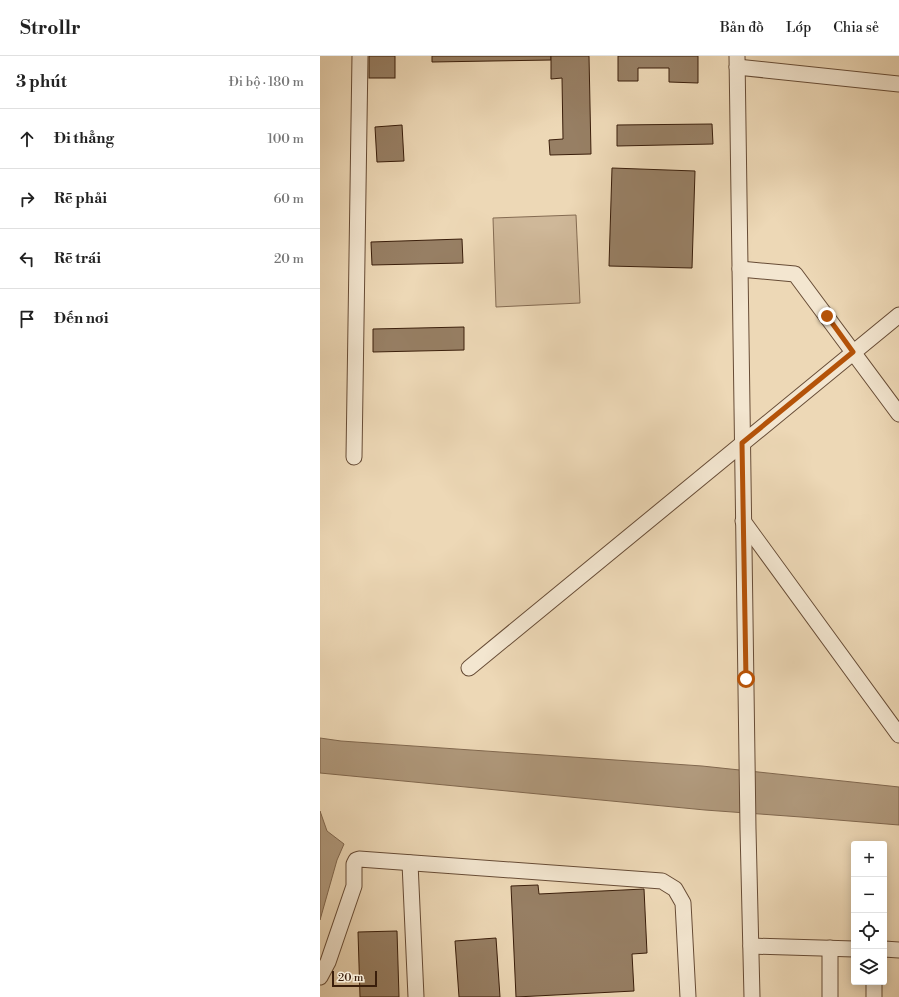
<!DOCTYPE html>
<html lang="vi">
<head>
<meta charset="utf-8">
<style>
  :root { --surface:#fff; --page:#f6f6f6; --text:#222; --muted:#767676; --line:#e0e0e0 }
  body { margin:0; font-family:"Libre Bodoni",serif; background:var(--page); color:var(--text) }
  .controls { position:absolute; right:12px; bottom:12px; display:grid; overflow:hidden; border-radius:4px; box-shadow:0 2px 10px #0003 }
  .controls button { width:36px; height:36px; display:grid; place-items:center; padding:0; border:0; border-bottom:1px solid var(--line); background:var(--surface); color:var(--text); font:20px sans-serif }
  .scale { position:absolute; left:12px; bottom:10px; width:45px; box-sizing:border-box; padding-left:4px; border:2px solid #3a1e0b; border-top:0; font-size:11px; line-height:14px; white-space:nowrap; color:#3a1e0b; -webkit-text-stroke:3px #f3e6d0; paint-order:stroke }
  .stop { position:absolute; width:12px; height:12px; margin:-9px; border:3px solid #b45309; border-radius:50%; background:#fff }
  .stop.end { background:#b45309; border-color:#fff; box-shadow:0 1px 4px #0008 }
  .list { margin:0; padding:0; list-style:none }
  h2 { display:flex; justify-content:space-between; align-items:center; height:52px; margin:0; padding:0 16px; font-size:17px }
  h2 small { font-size:13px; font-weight:400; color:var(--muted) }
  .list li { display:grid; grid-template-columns:26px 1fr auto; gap:12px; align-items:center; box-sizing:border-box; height:60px; padding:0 16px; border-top:1px solid var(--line) }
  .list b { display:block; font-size:15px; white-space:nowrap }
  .list em { font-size:13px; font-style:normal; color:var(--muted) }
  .icon { flex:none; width:22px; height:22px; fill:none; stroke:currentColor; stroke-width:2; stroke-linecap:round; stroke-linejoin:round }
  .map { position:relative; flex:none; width:579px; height:941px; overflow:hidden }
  header { display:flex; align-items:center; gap:24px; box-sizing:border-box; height:56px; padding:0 20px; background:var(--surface); border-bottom:1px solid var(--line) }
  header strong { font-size:19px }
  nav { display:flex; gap:22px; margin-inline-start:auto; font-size:14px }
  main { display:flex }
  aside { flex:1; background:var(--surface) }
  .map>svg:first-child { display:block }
</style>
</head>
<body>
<header>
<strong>Strollr</strong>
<nav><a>Bản đồ</a><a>Lớp</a><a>Chia sẻ</a></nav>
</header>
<main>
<aside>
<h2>3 phút<small>Đi bộ · 180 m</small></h2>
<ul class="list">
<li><svg class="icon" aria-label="ahead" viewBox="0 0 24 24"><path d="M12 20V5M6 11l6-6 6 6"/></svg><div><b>Đi thẳng</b></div><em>100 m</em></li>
<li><svg class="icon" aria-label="right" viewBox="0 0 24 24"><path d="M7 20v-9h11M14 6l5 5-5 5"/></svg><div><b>Rẽ phải</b></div><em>60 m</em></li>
<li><svg class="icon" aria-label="left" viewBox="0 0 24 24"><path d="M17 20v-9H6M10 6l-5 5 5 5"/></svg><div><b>Rẽ trái</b></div><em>20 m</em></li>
<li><svg class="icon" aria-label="arrive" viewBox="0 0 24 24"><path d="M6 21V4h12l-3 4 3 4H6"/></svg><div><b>Đến nơi</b></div></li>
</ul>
</aside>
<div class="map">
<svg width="579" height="941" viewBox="0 0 579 941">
  <rect width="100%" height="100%" fill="#edd8b6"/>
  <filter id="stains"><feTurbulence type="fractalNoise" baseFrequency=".005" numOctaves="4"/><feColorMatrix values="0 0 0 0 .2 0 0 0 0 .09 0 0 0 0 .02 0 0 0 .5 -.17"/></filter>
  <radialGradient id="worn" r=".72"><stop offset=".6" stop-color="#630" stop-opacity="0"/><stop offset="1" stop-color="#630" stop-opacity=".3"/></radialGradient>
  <polygon fill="#cfb899" stroke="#846b52" points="256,159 260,247 176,251 173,162"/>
  <g fill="#b0997c" stroke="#81684f">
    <polygon points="0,682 21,685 382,710 579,731 579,769 481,761 385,754 0,717"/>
    <polygon points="0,755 7,775 24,788 17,804 0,864"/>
  </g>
  <g fill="#977f64" stroke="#3a1e0b">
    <rect x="49" y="0" width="26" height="22"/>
    <polygon points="112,0 231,0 231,4 112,6"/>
    <polygon points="231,0 269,0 271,98 230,99 229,84 243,83 242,22 231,23"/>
    <polygon points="298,0 378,0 378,27 349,26 349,12 318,12 318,25 298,25"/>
    <polygon points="392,68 393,88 297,90 297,69"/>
    <polygon points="82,69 84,105 57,106 55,71"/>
    <polygon points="292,112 375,115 372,212 289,210"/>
    <polygon points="142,183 143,207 52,209 51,186"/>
    <polygon points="144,271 144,294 53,296 53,273"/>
    <polygon points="218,829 219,838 324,833 327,897 312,898 314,935 196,941 191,830"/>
    <polygon points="77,875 79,941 40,941 38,876"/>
    <polygon points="176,882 180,941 139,941 135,885"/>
  </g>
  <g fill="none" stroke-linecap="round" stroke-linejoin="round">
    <g stroke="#674c36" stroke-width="17">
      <g id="minor">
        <polyline points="417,0 428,773 432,941"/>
        <polyline points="417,11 579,28"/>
        <polyline points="420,213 475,218 579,358"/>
        <polyline points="34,401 40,0"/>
        <polyline points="423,465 579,679"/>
        <polyline points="149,612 579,259"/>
        <polyline points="90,807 96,941"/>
        <polyline points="431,890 534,893"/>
        <polyline points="510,892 510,941"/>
        <polyline points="564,893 579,894"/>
        <polyline points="0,921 8,906 34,830 34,808 36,804 39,803 342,825 355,833 363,847 368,941"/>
        <polyline points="554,926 554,941"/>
      </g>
    </g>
    <use href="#minor" stroke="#f3e6d0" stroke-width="15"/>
  </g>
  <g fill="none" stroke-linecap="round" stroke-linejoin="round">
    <polyline stroke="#b45309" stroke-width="5" points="426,623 422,387 533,296 507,260"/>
  </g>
  <rect width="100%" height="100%" filter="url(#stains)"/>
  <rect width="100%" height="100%" fill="url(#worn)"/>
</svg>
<div class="controls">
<button>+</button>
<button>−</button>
<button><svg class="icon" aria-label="locate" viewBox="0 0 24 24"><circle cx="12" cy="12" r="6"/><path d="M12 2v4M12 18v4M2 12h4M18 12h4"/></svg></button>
<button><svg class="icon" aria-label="layers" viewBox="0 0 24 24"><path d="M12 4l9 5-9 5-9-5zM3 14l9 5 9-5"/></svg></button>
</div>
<div class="scale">20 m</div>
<div class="stop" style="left:426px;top:623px"></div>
<div class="stop end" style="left:507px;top:260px"></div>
</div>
</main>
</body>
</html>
